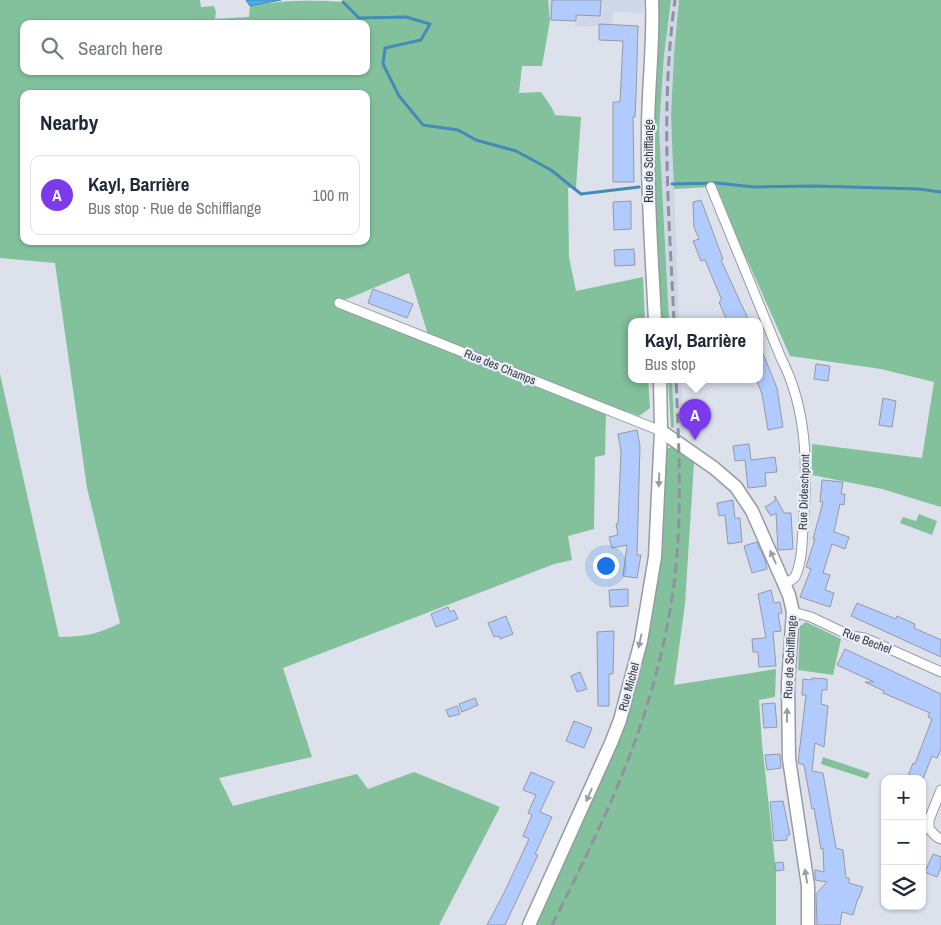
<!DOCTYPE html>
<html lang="en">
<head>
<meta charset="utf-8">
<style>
  :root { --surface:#fff; --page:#f2f2f3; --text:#1f2937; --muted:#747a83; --line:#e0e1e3; --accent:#7c3aed }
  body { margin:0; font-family:"Archivo Narrow",sans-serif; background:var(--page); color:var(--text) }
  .controls { position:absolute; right:15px; bottom:15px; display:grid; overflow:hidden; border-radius:10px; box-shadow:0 1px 4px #0004 }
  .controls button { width:45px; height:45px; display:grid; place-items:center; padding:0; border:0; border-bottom:1px solid var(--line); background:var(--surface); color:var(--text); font:25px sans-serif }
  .you { position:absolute; left:605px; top:565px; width:18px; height:18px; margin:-12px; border:4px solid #fff; border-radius:50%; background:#1a73e8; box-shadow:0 0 0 8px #1a73e833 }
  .badge { display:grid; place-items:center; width:32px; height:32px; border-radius:50%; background:var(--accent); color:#fff; font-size:16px; font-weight:700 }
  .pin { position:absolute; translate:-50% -41px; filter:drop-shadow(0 1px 2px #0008) }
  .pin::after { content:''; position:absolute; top:26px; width:18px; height:15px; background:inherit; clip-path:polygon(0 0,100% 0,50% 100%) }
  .popup { position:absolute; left:628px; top:318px; width:135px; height:65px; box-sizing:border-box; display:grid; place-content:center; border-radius:10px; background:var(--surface); filter:drop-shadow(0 1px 4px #0005); font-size:16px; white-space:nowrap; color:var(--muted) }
  .popup b { font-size:19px; color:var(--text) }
  .popup::after { content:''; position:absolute; left:50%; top:100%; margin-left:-10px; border:10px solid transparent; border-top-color:var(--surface) }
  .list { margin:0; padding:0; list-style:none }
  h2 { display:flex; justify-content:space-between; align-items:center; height:65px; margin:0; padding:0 20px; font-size:21px }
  h2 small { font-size:16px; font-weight:400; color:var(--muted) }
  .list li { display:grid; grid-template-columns:32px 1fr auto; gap:15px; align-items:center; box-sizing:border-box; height:80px; margin:0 10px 10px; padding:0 10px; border:1px solid var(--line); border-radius:10px }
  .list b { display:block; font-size:19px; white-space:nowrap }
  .list p { margin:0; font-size:16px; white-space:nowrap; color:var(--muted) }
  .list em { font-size:16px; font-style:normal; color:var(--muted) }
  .icon { flex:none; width:28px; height:28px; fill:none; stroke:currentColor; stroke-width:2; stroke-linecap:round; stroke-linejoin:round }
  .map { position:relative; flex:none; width:941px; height:925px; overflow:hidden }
  .search { position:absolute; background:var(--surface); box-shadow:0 1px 4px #0004; left:20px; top:20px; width:350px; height:55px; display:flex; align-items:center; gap:12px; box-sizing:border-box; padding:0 18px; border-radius:10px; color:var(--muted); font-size:19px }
  .panel { position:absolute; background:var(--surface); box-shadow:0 1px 4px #0004; left:20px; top:90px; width:350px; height:155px; border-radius:10px }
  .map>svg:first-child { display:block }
</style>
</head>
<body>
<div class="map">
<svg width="941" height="925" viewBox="0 0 941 925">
  <rect width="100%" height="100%" fill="#dce1eb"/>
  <g fill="#cfd6e7">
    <polygon points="548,0 644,0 643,13 613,12 612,25 575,27 576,21 550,20"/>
    <polygon points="671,0 679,0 674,55 671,115 679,321 669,321 659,129 664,55"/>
    <polygon points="672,379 681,379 684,434 674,428"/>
  </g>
  <g fill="#82c19b" fill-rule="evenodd">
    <path d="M0,0H200L201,7L214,6L216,12L215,19L249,17L250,6C280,0 312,0 343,2V0H548L550,20L542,66H522L519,93L541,92L552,108L555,115L581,117L576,188H568L569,257L576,291L643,277L645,321H631V379H648L650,408L639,416L626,411L606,413L605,455L595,457L594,529L568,536L572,560L554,564L283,668L312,757L219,778L233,806L357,774L368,789L414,772L500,807L439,925H0V374L59,637C83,637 99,634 120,623L87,488L55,263L0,258ZM24,24H366V71H24ZM24,94H366V241H24ZM409,273L429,338L340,302Z"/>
    <polygon points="652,0 671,0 664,55 659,129 669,321 655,321"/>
    <polygon points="679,0 941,0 941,507 882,489 812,475 812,444 922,458 934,382 881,369 790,356 746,257 738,256 711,187 674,189 677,269 671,115 674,55"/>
    <polygon points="668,379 672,379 674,428 671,427"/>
    <polygon points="673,446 684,453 694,463 685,604 674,685 776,669 775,697 759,700 762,744 776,871 776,925 533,925 618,736 660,565 667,449"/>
    <polygon points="919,514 937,521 932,535 900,523 903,517 916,521"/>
    <polygon points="806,622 841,639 833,675 798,670 800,626"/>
    <polygon points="823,757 870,773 867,779 821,764"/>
  </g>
  <polygon fill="#48adeb" stroke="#448bb7" points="246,0 281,0 250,6"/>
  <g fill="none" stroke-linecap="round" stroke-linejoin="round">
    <g stroke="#448bb7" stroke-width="3">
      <polyline points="343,2 359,18 406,17 430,24 421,40 385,48 383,64 399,96 423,125 458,130 476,140 516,151 551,170 581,194 639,187"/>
      <polyline points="672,184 717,183 754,187 815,186 919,189 941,192"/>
    </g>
  </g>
  <g fill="#b2cbff" stroke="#9499a2">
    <polygon points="552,0 601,0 600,16 576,15 576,21 551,20"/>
    <polygon points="599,24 638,26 636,96 635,117 633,117 634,182 613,182 613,102 620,102 623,41 599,40"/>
    <polygon points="701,200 723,259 721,260 749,321 727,321 719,302 721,301 721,298 705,260 701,261 693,241 699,239 694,227 693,202"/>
    <polygon points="631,201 631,229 614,230 613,202"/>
    <polygon points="634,249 635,265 615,266 614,250"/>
    <polygon points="373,289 413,304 407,318 368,303"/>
    <polygon points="759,344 777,388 783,427 768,430 762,394 756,379 759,379"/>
    <polygon points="816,364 830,366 828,381 814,379"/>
    <polygon points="883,398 896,401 892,427 879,425"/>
    <polygon points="637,430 640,446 637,555 641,555 637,578 623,576 627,545 612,548 609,537 618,535 616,524 618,524 621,452 618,434"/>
    <polygon points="749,444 751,460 775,457 777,472 765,473 766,486 748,488 745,460 735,461 733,446"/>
    <polygon points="822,480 843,482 841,494 845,494 844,505 840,504 834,532 849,537 845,549 832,544 823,573 830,575 825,590 834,593 830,607 800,597 811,569 806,567 815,539 813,539 823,502 820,502"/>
    <polygon points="775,496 784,513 791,513 793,549 778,550 776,513 771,516 765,507 775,501"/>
    <polygon points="733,500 735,518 740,518 742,542 728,544 725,515 719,516 717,503"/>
    <polygon points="757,542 765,560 767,569 752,573 744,546"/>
    <polygon points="628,589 628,606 610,607 609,590"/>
    <polygon points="771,590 774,603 780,602 782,613 778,614 781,631 773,632 776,666 759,667 758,652 753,652 752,639 766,638 758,594"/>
    <polygon points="857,603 896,619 897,616 915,624 914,628 941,640 941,657 851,616"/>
    <polygon points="448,607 450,612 454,610 458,619 436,627 431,614"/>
    <polygon points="506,616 513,634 500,639 499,636 494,637 488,623"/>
    <polygon points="614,631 613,674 609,674 609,706 598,706 597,632"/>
    <polygon points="845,649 941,694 941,749 937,758 932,756 923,779 907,779 913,763 915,764 932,719 928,717 930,713 883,693 884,691 865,682 874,682 837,665"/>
    <polygon points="580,672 587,689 577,692 571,676"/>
    <polygon points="812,678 827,679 827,690 822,690 821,704 828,706 824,747 815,743 812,771 823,773 836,848 843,850 846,878 849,878 849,883 863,887 859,898 858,898 853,915 842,912 840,925 817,925 816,894 827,882 815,880 815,870 824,872 823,848 821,849 814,808 812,809 804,765 798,763 806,695 802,695 803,679 812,680"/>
    <polygon points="475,698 478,705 462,712 459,704"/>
    <polygon points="775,703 777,727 764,728 762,704"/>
    <polygon points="457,706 460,714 449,717 446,710"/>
    <polygon points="574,721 592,728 584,748 566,741"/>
    <polygon points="780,754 781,768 767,770 765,755"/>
    <polygon points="531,772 554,782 540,812 552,817 535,854 538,855 505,925 487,925 504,893 529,839 523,836 532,815 528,813 536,795 523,790"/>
    <polygon points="783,801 790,835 787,835 787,840 774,841 770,802"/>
    <polygon points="933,854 941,857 941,868 937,877 925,872"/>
    <polygon points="783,862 784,870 776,871 775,863"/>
  </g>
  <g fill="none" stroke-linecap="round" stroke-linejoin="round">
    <g stroke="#959aa3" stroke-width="11">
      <g id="street">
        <path d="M711,187L781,358C808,410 808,471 803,528C802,544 802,562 795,577L790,581H784"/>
        <polyline points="339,303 661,431"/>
        <polyline points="793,612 811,617 851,636 865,638 941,672"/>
        <polyline points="941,790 929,820 929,829 937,837 941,839"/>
      </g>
    </g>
    <g stroke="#959aa3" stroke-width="15">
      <g id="secondary">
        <path d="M652,0C654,43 648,87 648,130C647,194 652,258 655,321"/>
        <polyline points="661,431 714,468 736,487 752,511 789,595 793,612 788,684 789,759 808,886 808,925"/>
        <polyline points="529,925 611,743 620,720 641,641 655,557 661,431 660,379"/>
      </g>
    </g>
    <use href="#street" stroke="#fff" stroke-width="9"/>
    <use href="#secondary" stroke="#fff" stroke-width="12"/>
    <g stroke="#8f939a" stroke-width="3" stroke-dasharray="10 5" stroke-linecap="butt">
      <path d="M674,321C669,214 660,107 675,0"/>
      <path d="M552,925C608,814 655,716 673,591C683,521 679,449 676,379"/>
    </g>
  </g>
  <defs><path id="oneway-solid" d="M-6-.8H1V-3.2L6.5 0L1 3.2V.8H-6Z" transform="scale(1.25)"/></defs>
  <g fill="#9c9d9f">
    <use href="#oneway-solid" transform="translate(659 480) rotate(92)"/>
    <use href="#oneway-solid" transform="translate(773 557) rotate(-114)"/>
    <use href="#oneway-solid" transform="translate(640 641) rotate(102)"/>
    <use href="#oneway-solid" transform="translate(787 715) rotate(-89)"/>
    <use href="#oneway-solid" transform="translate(589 795) rotate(114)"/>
    <use href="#oneway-solid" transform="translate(806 876) rotate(-99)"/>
  </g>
  <g text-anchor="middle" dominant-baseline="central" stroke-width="4.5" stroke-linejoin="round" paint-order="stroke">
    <g font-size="12" fill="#393b3f" stroke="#e9eef8">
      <text transform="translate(649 161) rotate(-90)">Rue de Schifflange</text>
      <text transform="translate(500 367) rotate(22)">Rue des Champs</text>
      <text transform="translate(804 492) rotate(-88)">Rue Dideschpont</text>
      <text transform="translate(867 641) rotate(21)">Rue Bechel</text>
      <text transform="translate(790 657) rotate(-87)">Rue de Schifflange</text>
      <text transform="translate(629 687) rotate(-75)">Rue Michel</text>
    </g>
  </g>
</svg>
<div class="controls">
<button>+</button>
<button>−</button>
<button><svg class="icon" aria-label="layers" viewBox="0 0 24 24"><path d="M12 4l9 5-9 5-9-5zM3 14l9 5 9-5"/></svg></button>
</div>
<div class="you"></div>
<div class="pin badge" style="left:695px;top:440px">A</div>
<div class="popup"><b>Kayl, Barrière</b>Bus stop</div>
<div class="search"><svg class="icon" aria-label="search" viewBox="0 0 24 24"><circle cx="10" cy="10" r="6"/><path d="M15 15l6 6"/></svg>Search here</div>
<section class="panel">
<h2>Nearby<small></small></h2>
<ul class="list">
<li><span class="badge">A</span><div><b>Kayl, Barrière</b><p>Bus stop · Rue de Schifflange</p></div><em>100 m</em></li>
</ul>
</section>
</div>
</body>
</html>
